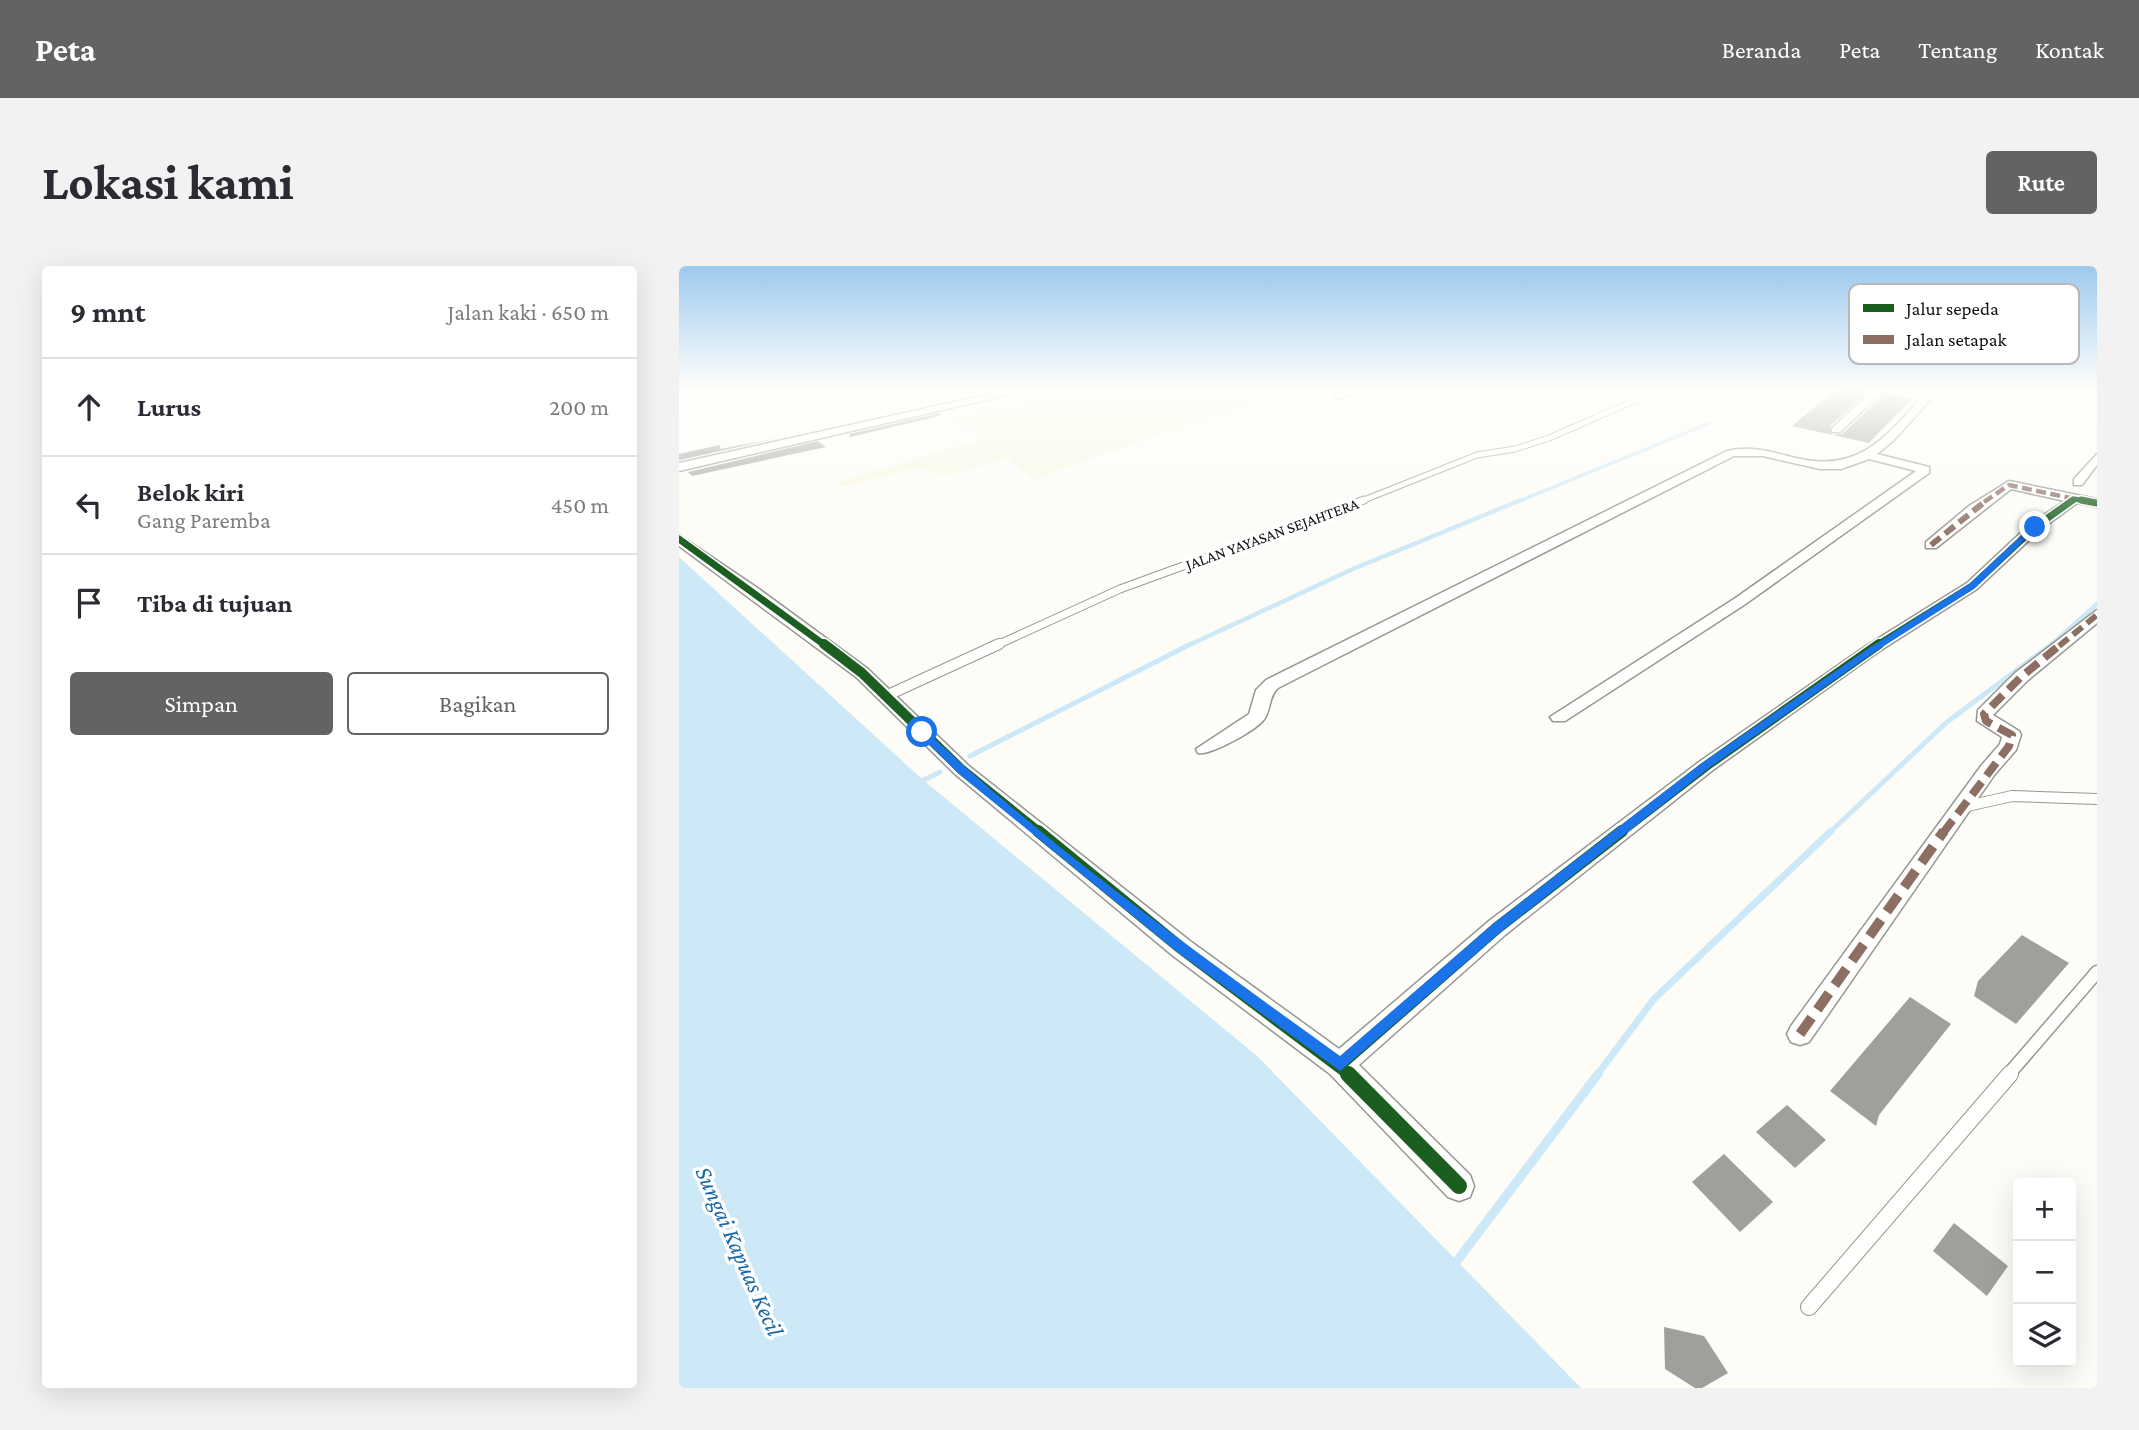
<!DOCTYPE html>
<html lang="id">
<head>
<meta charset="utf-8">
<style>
  :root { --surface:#fff; --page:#f2f2f3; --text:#2b2b33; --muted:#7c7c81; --line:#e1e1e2; --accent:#646362 }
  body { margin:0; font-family:"Crimson Pro",serif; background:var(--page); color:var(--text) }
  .controls { position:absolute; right:21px; bottom:21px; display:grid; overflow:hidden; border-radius:7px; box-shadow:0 7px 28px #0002 }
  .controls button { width:63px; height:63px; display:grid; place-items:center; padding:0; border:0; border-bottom:2px solid var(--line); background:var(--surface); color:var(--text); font:35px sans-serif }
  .stop { position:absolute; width:21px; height:21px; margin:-16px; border:5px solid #1a73e8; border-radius:50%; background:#fff }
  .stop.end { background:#1a73e8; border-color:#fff; box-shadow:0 2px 7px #0008 }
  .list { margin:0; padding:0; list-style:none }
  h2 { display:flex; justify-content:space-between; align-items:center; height:91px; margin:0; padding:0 28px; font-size:30px }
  h2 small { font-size:23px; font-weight:400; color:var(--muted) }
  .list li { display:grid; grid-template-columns:46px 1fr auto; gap:21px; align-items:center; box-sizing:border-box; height:98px; padding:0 28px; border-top:2px solid var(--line) }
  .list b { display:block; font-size:26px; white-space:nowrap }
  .list p { margin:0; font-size:23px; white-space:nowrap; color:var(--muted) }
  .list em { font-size:23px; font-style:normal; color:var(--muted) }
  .actions { display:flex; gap:14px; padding:21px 28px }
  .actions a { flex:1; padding:16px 0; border:2px solid var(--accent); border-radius:7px; text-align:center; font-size:24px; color:var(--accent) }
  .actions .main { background:var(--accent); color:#fff }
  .icon { flex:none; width:38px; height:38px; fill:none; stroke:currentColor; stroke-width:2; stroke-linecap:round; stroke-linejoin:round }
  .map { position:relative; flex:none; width:1418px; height:1122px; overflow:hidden; border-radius:7px }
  header { display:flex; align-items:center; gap:42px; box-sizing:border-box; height:98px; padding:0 35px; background:var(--accent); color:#fff }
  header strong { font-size:33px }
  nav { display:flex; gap:38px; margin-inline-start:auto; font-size:24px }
  .intro { display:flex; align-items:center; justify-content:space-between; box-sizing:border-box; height:168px; padding:0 42px }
  h1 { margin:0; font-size:49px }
  .button { padding:18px 32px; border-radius:7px; background:var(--accent); color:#fff; font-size:24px; font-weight:700 }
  main { display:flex; gap:42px; padding:0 42px }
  aside { flex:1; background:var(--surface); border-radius:7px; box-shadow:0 7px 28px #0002 }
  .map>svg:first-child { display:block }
</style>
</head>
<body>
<header>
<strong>Peta</strong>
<nav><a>Beranda</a><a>Peta</a><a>Tentang</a><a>Kontak</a></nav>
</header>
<div class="intro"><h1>Lokasi kami</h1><a class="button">Rute</a></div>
<main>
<aside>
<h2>9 mnt<small>Jalan kaki · 650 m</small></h2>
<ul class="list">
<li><svg class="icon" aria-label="ahead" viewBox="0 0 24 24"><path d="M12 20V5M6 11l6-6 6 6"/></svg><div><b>Lurus</b></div><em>200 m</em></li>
<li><svg class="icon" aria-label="left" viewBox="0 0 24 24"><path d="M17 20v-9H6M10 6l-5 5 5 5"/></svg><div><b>Belok kiri</b><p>Gang Paremba</p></div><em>450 m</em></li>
<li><svg class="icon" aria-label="arrive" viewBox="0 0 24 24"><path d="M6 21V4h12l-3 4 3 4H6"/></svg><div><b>Tiba di tujuan</b></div></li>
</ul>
<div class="actions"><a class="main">Simpan</a><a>Bagikan</a></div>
</aside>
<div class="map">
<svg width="1418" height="1122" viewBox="0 0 1418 1122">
  <rect width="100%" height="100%" fill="#fdfcf7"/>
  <polygon fill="#f9f7e4" points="400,123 633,123 487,166 354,214 328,192 265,211 239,202 167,220 155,217 306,172 270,153"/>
  <polygon fill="#cde8f7" points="0,291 243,513 578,790 902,1122 0,1122"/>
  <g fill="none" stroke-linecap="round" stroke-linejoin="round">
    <polyline stroke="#cde8f7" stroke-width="3.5" points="838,236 1033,156"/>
    <g stroke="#cde8f7" stroke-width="4.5">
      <polyline points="508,380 674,303 842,234"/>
      <polyline points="1371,380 1418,338"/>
    </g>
    <g stroke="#cde8f7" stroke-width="5">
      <polyline points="291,490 512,378"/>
      <polyline points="237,518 261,506"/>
      <polyline points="1150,567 1268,456 1373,378"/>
    </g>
    <polyline stroke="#cde8f7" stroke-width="7" points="918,809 975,733 1152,565"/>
    <polyline stroke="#cde8f7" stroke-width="9" points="775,999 919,808"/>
  </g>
  <g fill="#a19f9c">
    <polygon points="1157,123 1190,125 1151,160 1153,169 1163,168 1206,128 1234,132 1190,177 1113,160"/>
    <polygon points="261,147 261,150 171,171 170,168"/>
    <polygon points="99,172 1,194 0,193 0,188 41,179 41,183"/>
    <polygon points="139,175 147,181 13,210 9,206"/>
    <polygon points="1343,669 1390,697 1337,758 1295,730 1299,715"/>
    <polygon points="1231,731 1272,758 1200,849 1197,860 1151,825"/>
    <polygon points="1108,839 1147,874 1116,902 1077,866"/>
    <polygon points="1045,888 1094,936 1061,966 1013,916"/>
    <polygon points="1275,957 1329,1000 1308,1030 1254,985"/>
    <polygon points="985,1061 1025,1070 1049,1107 1023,1122 1016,1122 986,1103"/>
  </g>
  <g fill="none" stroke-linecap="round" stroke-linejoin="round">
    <g stroke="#979795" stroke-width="7">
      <polyline id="service-far4" points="680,236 798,189 836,183 870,172 982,123"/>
    </g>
    <g stroke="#979795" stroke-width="9">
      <polyline id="service-far3" points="316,380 441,323 685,234"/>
    </g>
    <g stroke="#979795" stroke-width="12">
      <g id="service-far2">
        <polyline points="209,429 320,378"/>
        <polyline points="1284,541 1333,530 1418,533"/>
      </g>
    </g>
    <g stroke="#979795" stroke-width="15">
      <polyline id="service-far1" points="1329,809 1418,706"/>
    </g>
    <g stroke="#979795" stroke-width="18">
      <polyline id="service" points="1130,1041 1331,808"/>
    </g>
    <g stroke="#979795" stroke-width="3">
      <g id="minor">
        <polygon points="334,123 354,123 0,205 0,197"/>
        <polygon points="670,123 686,123 659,133 654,130"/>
        <polygon points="1196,123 1207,123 1161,166 1153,166 1153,162"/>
        <path d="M1250,123H1261L1215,174L1198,188L1250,201V207L1065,339L886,455H874L871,451L1055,333L1237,205L1190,193L1162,203H1141L1084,190H1055L599,422C590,430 592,442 586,452C580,463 531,490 519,487L517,483L570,448L577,424L587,414L1048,185C1072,179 1093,186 1117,192C1183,208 1210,167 1250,123Z"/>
        <polygon points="1418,188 1418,199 1403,219 1395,219 1395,213"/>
        <polygon points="1330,215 1418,233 1418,241 1398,237 1361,264 1298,323 1199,386 1034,504 826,669 680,799 791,909 795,920 791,931 780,935 769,931 651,808 493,689 276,508 177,411 0,280 0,269 80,323 189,403 290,500 511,675 660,783 810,655 1020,496 1187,380 1288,317 1351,258 1386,235 1332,223 1257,282 1247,282 1247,276 1290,240"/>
        <polygon points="1418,344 1418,357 1348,415 1314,449 1340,465 1342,469 1337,484 1316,508 1130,776 1121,779 1112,776 1108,768 1112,760 1302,500 1321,478 1323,471 1298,455 1299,444 1336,407"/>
      </g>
    </g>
    <use href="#service-far4" stroke="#fffffe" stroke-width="5"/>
    <use href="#service-far3" stroke="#fffffe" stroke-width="7"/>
    <use href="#service-far2" stroke="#fffffe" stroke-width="10"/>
    <use href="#service-far1" stroke="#fffffe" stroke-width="12"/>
    <use href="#service" stroke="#fffffe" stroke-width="16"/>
    <use href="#minor" fill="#fffffe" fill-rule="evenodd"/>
    <polyline stroke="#8d6e63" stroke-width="4.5" stroke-dasharray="10 4.5" stroke-linecap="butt" points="1305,236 1330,219 1396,233"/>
    <g stroke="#8d6e63" stroke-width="6" stroke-dasharray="12 6" stroke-linecap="butt">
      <polyline points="1252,279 1308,234"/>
      <polyline points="1380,380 1418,349"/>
    </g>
    <polyline stroke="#8d6e63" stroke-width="8" stroke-dasharray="16 8" stroke-linecap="butt" points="1264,567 1330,480 1333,469 1307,455 1305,448 1342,411 1382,378"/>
    <polyline stroke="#8d6e63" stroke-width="10" stroke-dasharray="20 10" stroke-linecap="butt" points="1121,768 1265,565"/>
    <g stroke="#fff" stroke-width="8">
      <polyline id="cycleway-far4" points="1392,236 1396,233 1411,236"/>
    </g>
    <g stroke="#fff" stroke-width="10">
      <g id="cycleway-far3">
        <polyline points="1402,234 1418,237"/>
        <polyline points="0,273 147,380"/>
        <polyline points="1197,380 1293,320 1356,261 1394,234"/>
      </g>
    </g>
    <g stroke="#fff" stroke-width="13">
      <g id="cycleway-far2">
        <polyline points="145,378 183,407 283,504 361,567"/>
        <polyline points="940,567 1027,500 1200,378"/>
      </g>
    </g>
    <g stroke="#fff" stroke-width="17">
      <g id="cycleway-far1">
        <polyline points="359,565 502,682 671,809"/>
        <polyline points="661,799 818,662 943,565"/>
      </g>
    </g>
    <g stroke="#fff" stroke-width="20">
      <polyline id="cycleway" points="669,808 780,920"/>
    </g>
    <use href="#cycleway-far4" stroke="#1b5e20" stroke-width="5"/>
    <use href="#cycleway-far3" stroke="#1b5e20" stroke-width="7"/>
    <use href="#cycleway-far2" stroke="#1b5e20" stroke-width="10"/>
    <use href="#cycleway-far1" stroke="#1b5e20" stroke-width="12"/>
    <use href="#cycleway" stroke="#1b5e20" stroke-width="16"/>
  </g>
  <linearGradient id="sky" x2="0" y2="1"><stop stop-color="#9dc9ee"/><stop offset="0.44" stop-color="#fefefb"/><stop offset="1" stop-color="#fefefb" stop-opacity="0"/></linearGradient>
  <rect width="1418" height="280" fill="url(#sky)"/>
  <path fill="#1a73e8" d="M1353,260L1359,261L1296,322L1197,385L1030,502L823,665L661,805L497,685L279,507L238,466L246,464C372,583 521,689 661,790L814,658L885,603L1023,497L1190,382L1290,318Z"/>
  <g text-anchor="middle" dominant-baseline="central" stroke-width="7" stroke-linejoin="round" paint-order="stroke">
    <g font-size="16" fill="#111" stroke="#fff">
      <text transform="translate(593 268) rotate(-20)">JALAN YAYASAN SEJAHTERA</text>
    </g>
    <g font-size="24" font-style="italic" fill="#1768a6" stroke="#fff">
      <text transform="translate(61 985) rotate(66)">Sungai Kapuas Kecil</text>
    </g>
  </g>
  <rect x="1170" y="18" width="230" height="80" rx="10" fill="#fff" stroke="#b8b8b8" stroke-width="2"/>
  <rect x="1184" y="38" width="31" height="8" fill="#1b5e20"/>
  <rect x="1184" y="69" width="31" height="9" fill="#8d6e63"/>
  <g font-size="19" fill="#111">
    <text x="1227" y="49">Jalur sepeda</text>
    <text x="1227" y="80">Jalan setapak</text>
  </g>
</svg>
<div class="controls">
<button>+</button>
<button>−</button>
<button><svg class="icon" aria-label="layers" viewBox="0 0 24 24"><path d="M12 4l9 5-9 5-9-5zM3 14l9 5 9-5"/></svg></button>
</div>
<div class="stop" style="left:243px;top:466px"></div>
<div class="stop end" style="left:1356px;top:261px"></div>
</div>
</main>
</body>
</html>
